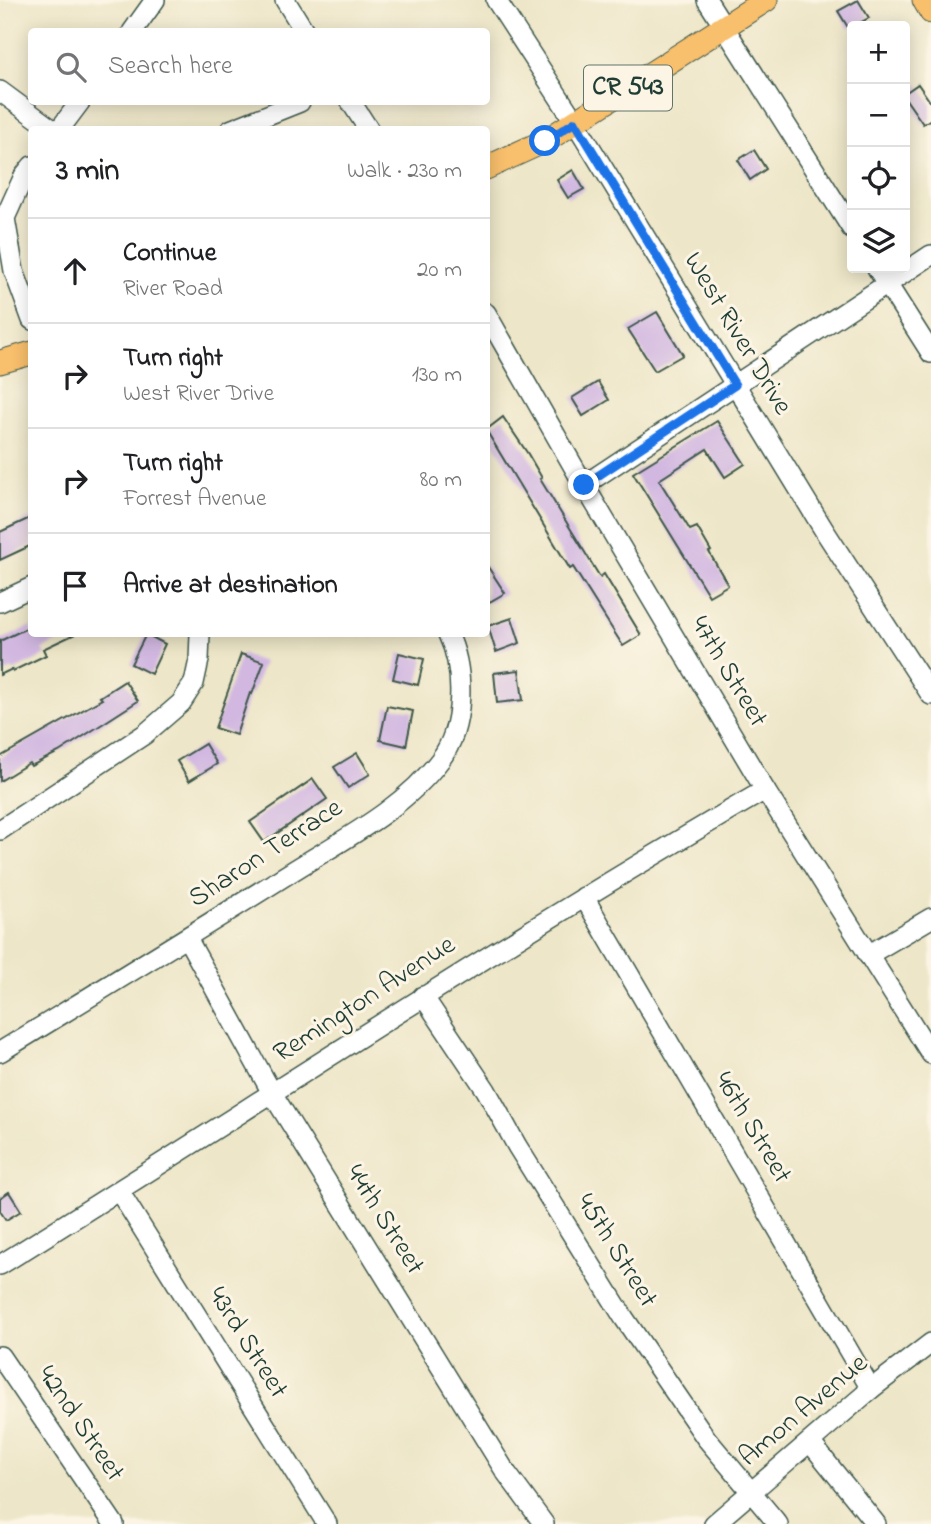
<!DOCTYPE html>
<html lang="en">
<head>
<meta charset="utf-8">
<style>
  :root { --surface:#fff; --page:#f2f2f2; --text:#202124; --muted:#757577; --line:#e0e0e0 }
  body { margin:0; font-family:"Indie Flower",sans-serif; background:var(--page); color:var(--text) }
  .controls { position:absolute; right:21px; top:21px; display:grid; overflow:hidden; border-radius:7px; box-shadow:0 4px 18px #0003 }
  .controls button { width:63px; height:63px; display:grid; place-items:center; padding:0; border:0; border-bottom:2px solid var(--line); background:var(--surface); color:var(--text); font:35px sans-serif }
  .stop { position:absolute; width:21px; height:21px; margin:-16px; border:5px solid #1a73e8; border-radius:50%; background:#fff }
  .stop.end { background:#1a73e8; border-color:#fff; box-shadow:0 2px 7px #0008 }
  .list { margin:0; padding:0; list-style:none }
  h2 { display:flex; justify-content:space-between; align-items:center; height:91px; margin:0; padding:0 28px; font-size:30px }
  h2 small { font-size:23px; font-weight:400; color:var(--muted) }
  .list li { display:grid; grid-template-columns:46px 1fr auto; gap:21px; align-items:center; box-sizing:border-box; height:105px; padding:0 28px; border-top:2px solid var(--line) }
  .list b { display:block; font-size:26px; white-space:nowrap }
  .list p { margin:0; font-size:23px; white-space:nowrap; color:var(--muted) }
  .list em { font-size:23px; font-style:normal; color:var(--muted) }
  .icon { flex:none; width:38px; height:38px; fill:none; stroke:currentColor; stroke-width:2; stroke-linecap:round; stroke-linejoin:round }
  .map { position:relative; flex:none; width:931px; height:1524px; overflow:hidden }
  .search { position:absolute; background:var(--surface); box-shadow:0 4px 18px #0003; left:28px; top:28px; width:462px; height:77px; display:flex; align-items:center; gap:18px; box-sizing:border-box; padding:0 24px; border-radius:7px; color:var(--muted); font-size:26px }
  .panel { position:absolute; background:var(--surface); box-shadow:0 4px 18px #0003; left:28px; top:126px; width:462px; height:511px; border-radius:7px }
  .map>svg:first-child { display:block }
</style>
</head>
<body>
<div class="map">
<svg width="931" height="1524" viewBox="0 0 931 1524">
  <rect width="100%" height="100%" fill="#fcf5e5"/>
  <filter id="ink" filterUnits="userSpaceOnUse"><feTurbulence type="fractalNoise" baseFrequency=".0143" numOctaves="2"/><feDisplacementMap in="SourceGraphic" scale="14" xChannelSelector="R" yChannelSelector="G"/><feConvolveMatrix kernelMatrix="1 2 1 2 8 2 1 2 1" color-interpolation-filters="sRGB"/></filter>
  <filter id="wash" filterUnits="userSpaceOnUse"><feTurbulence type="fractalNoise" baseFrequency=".00686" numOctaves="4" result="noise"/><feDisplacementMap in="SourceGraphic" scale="28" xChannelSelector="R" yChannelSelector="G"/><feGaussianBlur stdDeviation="1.57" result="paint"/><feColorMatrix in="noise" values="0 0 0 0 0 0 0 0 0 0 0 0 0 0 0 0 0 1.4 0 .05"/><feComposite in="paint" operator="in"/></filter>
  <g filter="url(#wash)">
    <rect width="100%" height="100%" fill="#ede6c8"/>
    <g id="blocks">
      <g fill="#d2b8e1">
        <polygon points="858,0 869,18 849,29 838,11"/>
        <polygon points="918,84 931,103 931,119 923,124 905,98 905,93"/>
        <polygon points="754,150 766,169 750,180 738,160"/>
        <polygon points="573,170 584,189 568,198 557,180"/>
        <polygon points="657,312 683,355 655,371 628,329"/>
        <polygon points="598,382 609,400 583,416 572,398"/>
        <polygon points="503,417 528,454 542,478 540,479 600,577 604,574 641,635 623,646 573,567 570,569 486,430"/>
        <polygon points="717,421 745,464 725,477 707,449 659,480 690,530 697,527 711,551 709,552 728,585 709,596 633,473"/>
        <polygon points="32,517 32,545 0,560 0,532"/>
        <polygon points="486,564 505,593 486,604"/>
        <polygon points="512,618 520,643 496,652 488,626"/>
        <polygon points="31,626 32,634 75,634 43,649 46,655 13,671 12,669 0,675 0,641"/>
        <polygon points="146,634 165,644 151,674 131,664"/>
        <polygon points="399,653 424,659 418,685 393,679"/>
        <polygon points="241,654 264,662 252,694 250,693 236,735 215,728"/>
        <polygon points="519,670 523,700 497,703 494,673"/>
        <polygon points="125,681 138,701 59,752 31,766 29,763 0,781 0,757 102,699 100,697"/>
        <polygon points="387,706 413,711 406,746 380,740"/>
        <polygon points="205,744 217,764 189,781 177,761"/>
        <polygon points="357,753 370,774 348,788 334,767"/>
        <polygon points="313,779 327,799 264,842 250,822"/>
        <polygon points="9,1192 21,1211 6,1220 0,1211 0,1198"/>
      </g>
    </g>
  </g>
  <g filter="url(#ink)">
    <use href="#blocks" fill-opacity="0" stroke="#3e564a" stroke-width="2"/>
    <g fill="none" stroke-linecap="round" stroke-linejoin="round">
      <g stroke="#3e564a" stroke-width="22">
        <g id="minor">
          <polyline points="285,0 305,32"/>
          <polyline points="496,0 575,122 824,530 931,695"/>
          <polyline points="707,0 852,229"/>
          <polyline points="132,32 155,0"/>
          <polyline points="0,91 53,130"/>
          <polyline points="351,102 369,130"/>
          <polyline points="59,130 80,102"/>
          <polyline points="230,130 300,102"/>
          <polyline points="32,166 24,176 5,218 14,271 32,320"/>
          <polyline points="877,268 931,353"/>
          <polyline points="486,313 584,485 765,790 931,1054"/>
          <polyline points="584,485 931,255"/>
          <polyline points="0,602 32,587"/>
          <polyline points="0,830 145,734 181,703 194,683 199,660 200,634"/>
          <polyline points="584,897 871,1389"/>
          <polyline points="187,938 272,1093 505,1471 544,1524"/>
          <polyline points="868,955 931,918"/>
          <polyline points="423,996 486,1090 517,1146 624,1318 706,1438 778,1524"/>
          <path d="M0,1052C96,993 193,934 288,874C340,841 403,810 440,760C465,727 465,670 448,634"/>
          <polyline points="119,1191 327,1524"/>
          <path d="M0,1265C255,1106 505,940 765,790"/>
          <polyline points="0,1356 114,1524"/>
          <polyline points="810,1442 876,1524"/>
          <polyline points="714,1524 871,1389 931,1343"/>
        </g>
      </g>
      <g stroke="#3e564a" stroke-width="25">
        <g id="major">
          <polyline points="924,0 931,12"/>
          <polyline points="486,168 545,141 766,0"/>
          <polyline points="0,362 32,353"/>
        </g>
      </g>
      <use href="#minor" stroke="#fff" stroke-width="19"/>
      <use href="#major" stroke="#f8bf6c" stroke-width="23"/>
    </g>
  </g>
  <g fill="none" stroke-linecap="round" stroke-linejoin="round" filter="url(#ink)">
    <polyline stroke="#1a73e8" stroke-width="9" points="545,141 575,122 735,385 584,485"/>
  </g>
  <g text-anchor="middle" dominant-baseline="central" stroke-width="6" stroke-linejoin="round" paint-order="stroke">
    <rect fill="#fcf5e5" stroke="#617469" stroke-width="2" x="584" y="65.5" width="88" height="45" rx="5"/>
    <g font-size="26" font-weight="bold" fill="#1f3d34">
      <text x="628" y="88">CR 543</text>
    </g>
    <g font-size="28" fill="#1f3d34" stroke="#fcf5e5">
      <text transform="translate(737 334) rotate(59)">West River Drive</text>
      <text transform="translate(728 672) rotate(59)">47th Street</text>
      <text transform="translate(266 854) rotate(-33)">Sharon Terrace</text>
      <text transform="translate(365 1000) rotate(-33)">Remington Avenue</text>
      <text transform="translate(752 1128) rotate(59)">46th Street</text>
      <text transform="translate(384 1220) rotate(58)">44th Street</text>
      <text transform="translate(616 1251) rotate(58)">45th Street</text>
      <text transform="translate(247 1343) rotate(58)">43rd Street</text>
      <text transform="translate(804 1411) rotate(-40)">Amon Avenue</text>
      <text transform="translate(80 1424) rotate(56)">42nd Street</text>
    </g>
  </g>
</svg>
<div class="controls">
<button>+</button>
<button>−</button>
<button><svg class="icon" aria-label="locate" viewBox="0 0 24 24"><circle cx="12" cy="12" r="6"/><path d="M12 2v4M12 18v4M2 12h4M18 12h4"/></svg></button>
<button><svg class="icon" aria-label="layers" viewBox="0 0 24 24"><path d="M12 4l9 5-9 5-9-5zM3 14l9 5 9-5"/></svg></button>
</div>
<div class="stop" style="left:545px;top:141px"></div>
<div class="stop end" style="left:584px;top:485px"></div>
<div class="search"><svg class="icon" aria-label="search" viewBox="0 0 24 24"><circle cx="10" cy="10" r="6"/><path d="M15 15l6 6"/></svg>Search here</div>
<section class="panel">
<h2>3 min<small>Walk · 230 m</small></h2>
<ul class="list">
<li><svg class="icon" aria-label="ahead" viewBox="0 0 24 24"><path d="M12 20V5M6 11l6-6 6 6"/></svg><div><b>Continue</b><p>River Road</p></div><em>20 m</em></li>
<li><svg class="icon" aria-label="right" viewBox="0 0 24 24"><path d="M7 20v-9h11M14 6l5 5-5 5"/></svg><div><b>Turn right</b><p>West River Drive</p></div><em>130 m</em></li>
<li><svg class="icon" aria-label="right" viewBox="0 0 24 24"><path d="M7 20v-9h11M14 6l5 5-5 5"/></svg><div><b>Turn right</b><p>Forrest Avenue</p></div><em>80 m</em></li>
<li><svg class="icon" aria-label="arrive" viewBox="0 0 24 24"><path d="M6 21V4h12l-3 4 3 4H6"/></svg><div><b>Arrive at destination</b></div></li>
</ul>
</section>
</div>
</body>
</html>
